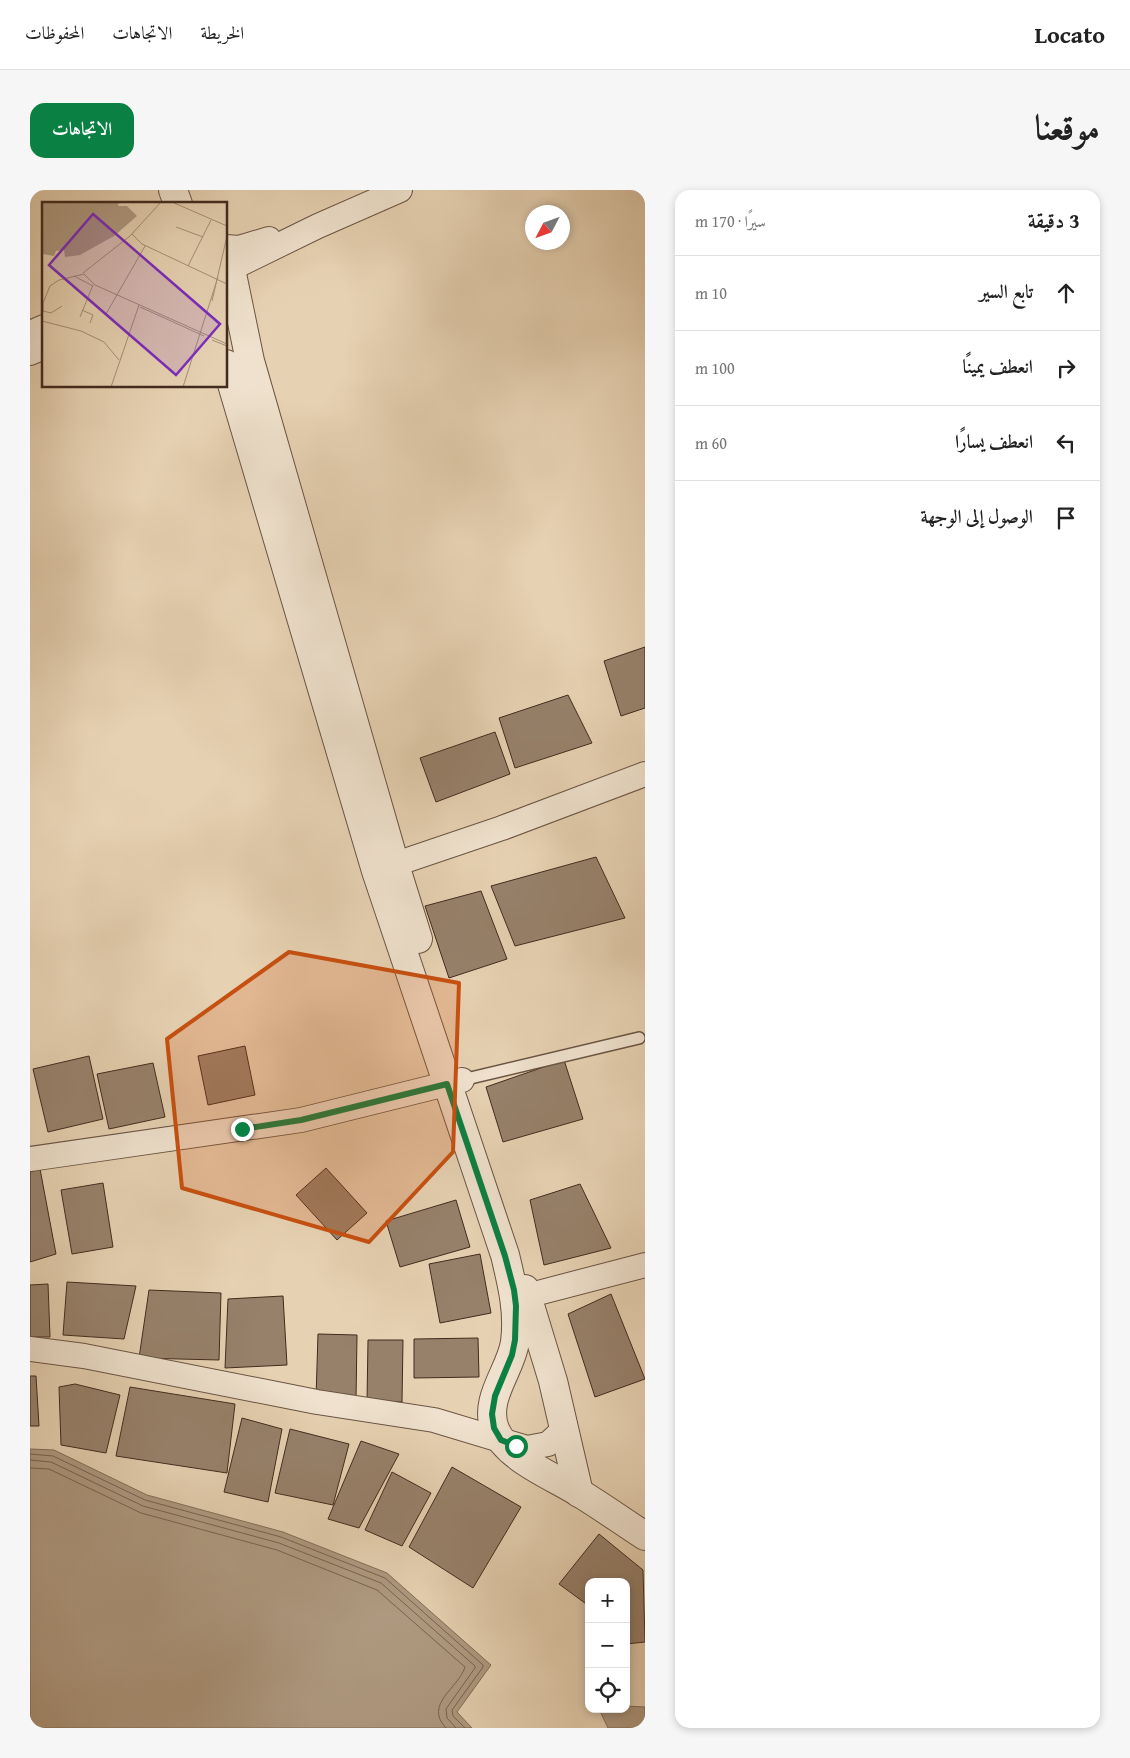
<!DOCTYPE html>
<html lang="ar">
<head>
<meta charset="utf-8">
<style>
  :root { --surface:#fff; --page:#f6f6f6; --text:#222; --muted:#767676; --line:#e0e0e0; --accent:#0b8043 }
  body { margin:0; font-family:"Gentium Book Plus",Amiri,serif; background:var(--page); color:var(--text); direction:rtl }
  .controls { position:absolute; right:15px; bottom:15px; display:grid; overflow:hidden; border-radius:10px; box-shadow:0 2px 8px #0003 }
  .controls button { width:45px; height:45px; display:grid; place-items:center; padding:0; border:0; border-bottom:1px solid var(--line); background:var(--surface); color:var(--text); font:25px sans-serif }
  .compass { position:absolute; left:495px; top:15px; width:45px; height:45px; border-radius:50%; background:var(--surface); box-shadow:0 2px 8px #0003; rotate:229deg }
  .stop { position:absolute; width:15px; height:15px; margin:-11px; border:4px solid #0b8043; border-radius:50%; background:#fff }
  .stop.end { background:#0b8043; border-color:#fff; box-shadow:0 1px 5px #0008 }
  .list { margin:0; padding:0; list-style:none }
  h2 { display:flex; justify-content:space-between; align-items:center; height:65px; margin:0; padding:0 20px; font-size:21px }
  h2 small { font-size:16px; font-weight:400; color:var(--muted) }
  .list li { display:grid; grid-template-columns:32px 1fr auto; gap:15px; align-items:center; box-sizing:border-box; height:75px; padding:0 20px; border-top:1px solid var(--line) }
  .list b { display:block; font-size:19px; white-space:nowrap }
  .list em { font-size:16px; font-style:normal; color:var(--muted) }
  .icon { flex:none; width:28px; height:28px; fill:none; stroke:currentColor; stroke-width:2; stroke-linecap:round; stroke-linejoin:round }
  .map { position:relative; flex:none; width:615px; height:1538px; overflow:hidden; direction:ltr; border-radius:15px }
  header { display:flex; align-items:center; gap:30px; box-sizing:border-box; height:70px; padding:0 25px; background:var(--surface); border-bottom:1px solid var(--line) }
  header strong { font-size:24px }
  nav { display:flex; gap:28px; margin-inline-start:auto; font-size:18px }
  .intro { display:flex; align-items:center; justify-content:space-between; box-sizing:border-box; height:120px; padding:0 30px }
  h1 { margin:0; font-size:35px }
  .button { padding:12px 22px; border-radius:15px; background:var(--accent); color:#fff; font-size:18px; font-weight:700 }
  main { display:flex; gap:30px; padding:0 30px }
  aside { flex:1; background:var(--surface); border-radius:15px; box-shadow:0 2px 8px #0003 }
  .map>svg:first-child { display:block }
</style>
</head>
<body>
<header>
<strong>Locato</strong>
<nav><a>الخريطة</a><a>الاتجاهات</a><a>المحفوظات</a></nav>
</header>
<div class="intro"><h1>موقعنا</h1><a class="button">الاتجاهات</a></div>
<main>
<aside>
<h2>3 دقيقة<small>سيرًا · 170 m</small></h2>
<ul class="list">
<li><svg class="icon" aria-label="ahead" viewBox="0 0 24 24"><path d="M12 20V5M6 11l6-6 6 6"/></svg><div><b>تابع السير</b></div><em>10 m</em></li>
<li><svg class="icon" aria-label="right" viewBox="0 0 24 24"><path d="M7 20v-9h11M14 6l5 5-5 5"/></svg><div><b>انعطف يمينًا</b></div><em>100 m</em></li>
<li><svg class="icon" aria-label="left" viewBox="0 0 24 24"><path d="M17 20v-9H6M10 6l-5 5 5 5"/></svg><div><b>انعطف يسارًا</b></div><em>60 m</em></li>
<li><svg class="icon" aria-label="arrive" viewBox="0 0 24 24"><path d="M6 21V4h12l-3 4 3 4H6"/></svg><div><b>الوصول إلى الوجهة</b></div></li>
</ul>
</aside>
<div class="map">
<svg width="615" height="1538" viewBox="0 0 615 1538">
  <rect width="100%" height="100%" fill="#e6d1b2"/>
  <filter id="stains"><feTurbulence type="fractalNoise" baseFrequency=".004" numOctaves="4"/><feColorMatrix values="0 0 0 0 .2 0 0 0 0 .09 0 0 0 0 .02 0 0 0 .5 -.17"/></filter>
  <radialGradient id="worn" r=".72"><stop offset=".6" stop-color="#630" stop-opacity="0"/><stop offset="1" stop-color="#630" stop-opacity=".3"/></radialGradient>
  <g fill="#ae9980" stroke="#826d59">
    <polygon points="0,1259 24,1260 117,1305 253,1342 357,1383 461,1475 427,1522 442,1538 0,1538"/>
    <polygon points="596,1516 615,1517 615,1538 578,1538 569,1519 596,1519"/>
  </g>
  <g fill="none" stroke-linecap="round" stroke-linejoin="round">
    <g stroke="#78624f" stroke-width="1">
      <polyline points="0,1264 23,1266 115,1310 251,1347 355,1388 453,1475 453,1477 422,1520 423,1526 435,1538"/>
      <polyline points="0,1270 21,1272 113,1316 249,1353 351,1393 445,1476 445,1478 416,1519 417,1528 426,1538"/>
      <path d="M0,1278L19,1279L111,1323L247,1360L347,1400L435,1477C429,1498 393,1514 416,1538"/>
    </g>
  </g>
  <g fill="#97816b" stroke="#412b1e">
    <polygon points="615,457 615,518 591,526 574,471"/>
    <polygon points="538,505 562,553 485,578 469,528"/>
    <polygon points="465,542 480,584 406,612 390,568"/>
    <polygon points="566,667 595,728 485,756 461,696"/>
    <polygon points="451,701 477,769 419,788 395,716"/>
    <polygon points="215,856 225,905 178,915 168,866"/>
    <polygon points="59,866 73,929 18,942 3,879"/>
    <polygon points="534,870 553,929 473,952 456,897"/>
    <polygon points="123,873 135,927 79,939 67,884"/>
    <polygon points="296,978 337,1023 307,1050 266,1005"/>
    <polygon points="10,979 26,1064 0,1072 0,982"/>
    <polygon points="73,993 83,1057 42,1064 31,1000"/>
    <polygon points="550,994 581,1058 514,1075 500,1010"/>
    <polygon points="426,1010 440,1057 370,1077 356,1031"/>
    <polygon points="450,1064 461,1123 410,1133 399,1074"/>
    <polygon points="37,1092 106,1096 94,1149 33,1145"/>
    <polygon points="18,1094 20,1147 0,1147 0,1095"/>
    <polygon points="119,1100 191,1103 189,1170 109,1168"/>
    <polygon points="581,1104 615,1189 565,1207 538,1124"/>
    <polygon points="253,1106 257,1175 195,1178 198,1109"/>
    <polygon points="288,1144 327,1145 326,1209 286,1208"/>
    <polygon points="448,1148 449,1187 384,1188 384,1149"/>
    <polygon points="338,1150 373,1150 372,1212 337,1211"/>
    <polygon points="0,1186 6,1186 9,1236 0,1236"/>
    <polygon points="45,1194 90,1205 76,1263 31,1255 29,1197"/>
    <polygon points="100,1197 205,1214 197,1283 86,1266"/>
    <polygon points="212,1228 252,1239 238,1312 194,1302"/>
    <polygon points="260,1239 319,1254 303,1315 245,1303"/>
    <polygon points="331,1251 369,1264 329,1338 298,1329"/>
    <polygon points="422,1277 491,1317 443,1398 379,1357"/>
    <polygon points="362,1282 401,1303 372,1356 335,1340"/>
    <polygon points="569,1344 613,1380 615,1452 596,1454 596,1392 559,1392 559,1416 529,1394"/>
  </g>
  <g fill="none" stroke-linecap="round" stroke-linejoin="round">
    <g stroke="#6a5443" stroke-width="14">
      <polyline id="service" points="432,890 609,848"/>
    </g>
    <g stroke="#6a5443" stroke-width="26">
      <g id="minor">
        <polyline points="196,57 209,58 239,49"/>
        <polyline points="196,81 288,36 370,0"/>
        <polyline points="0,143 14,137"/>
        <polyline points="0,163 14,157"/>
        <polyline points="348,680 472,638 615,584"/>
        <polyline points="0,969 271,930 432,890"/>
        <polyline points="485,1109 615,1075"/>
        <polyline points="0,1159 54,1166 287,1212 404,1230 497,1258 518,1254 534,1239"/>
      </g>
    </g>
    <g stroke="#6a5443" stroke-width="30">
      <g id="tertiary">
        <polyline points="143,0 148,14"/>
        <polyline points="196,73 201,79 220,171 365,675 388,749"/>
        <path d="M196,174L346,681L475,1065C482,1094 489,1122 485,1152C481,1180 453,1209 465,1239C476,1268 523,1286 548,1302C571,1316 592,1331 615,1346"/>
        <polyline points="495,1099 523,1191 549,1303"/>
      </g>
    </g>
    <use href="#service" stroke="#efe1cd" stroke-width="11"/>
    <use href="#minor" stroke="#efe1cd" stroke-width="24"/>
    <use href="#tertiary" stroke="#efe1cd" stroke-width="28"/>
  </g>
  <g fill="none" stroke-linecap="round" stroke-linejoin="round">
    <polyline stroke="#0b8043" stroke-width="6" points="212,939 271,930 417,894 475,1066 484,1100 486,1116 485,1150 482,1165 465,1206 462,1224 464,1238 471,1250 486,1256"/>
  </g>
  <path fill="#c75010" fill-opacity="0.2" stroke="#c75010" stroke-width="4" stroke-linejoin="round" d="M259,762L429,793L423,962L339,1052L152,998L137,849Z"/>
  <g transform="translate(12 12)">
    <rect width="185" height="185" fill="#e6d1b2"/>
    <path d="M0,0H77L76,4H85L95,14L72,34L38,53L23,55L22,48L14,49L12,54L1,52L0,56Z" fill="#ae9980"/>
    <path fill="none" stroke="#a48f77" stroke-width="1" d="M130,0L185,24M134,25L161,35M90,32L100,42L185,82M146,64L169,18M41,71L88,34L119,0M32,74L51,84M170,99L185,34M20,104L9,111L1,109V101L8,84L17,78L42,72L53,83L185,142M98,105L162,134M40,108L51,113L48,121M64,112L103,44M38,115L51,83M0,119L39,129L62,140L77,158M170,138L185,144M69,185L97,103M141,185L176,75"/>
    <path fill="#7b2cbf" fill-opacity="0.15" stroke="#7b2cbf" stroke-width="2.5" d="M51,12L178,122L134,173L7,63Z"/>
    <rect width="185" height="185" fill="none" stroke="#412b1e" stroke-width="2.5"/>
  </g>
  <rect width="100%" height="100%" filter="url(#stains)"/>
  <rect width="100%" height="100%" fill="url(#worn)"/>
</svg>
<div class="controls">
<button>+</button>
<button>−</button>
<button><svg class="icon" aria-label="locate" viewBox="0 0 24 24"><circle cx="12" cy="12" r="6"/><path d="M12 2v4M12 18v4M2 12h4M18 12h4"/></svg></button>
</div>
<svg class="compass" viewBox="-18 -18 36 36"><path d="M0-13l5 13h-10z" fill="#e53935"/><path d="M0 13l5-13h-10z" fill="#767676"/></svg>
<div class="stop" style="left:486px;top:1256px"></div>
<div class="stop end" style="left:212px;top:939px"></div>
</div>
</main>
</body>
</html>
